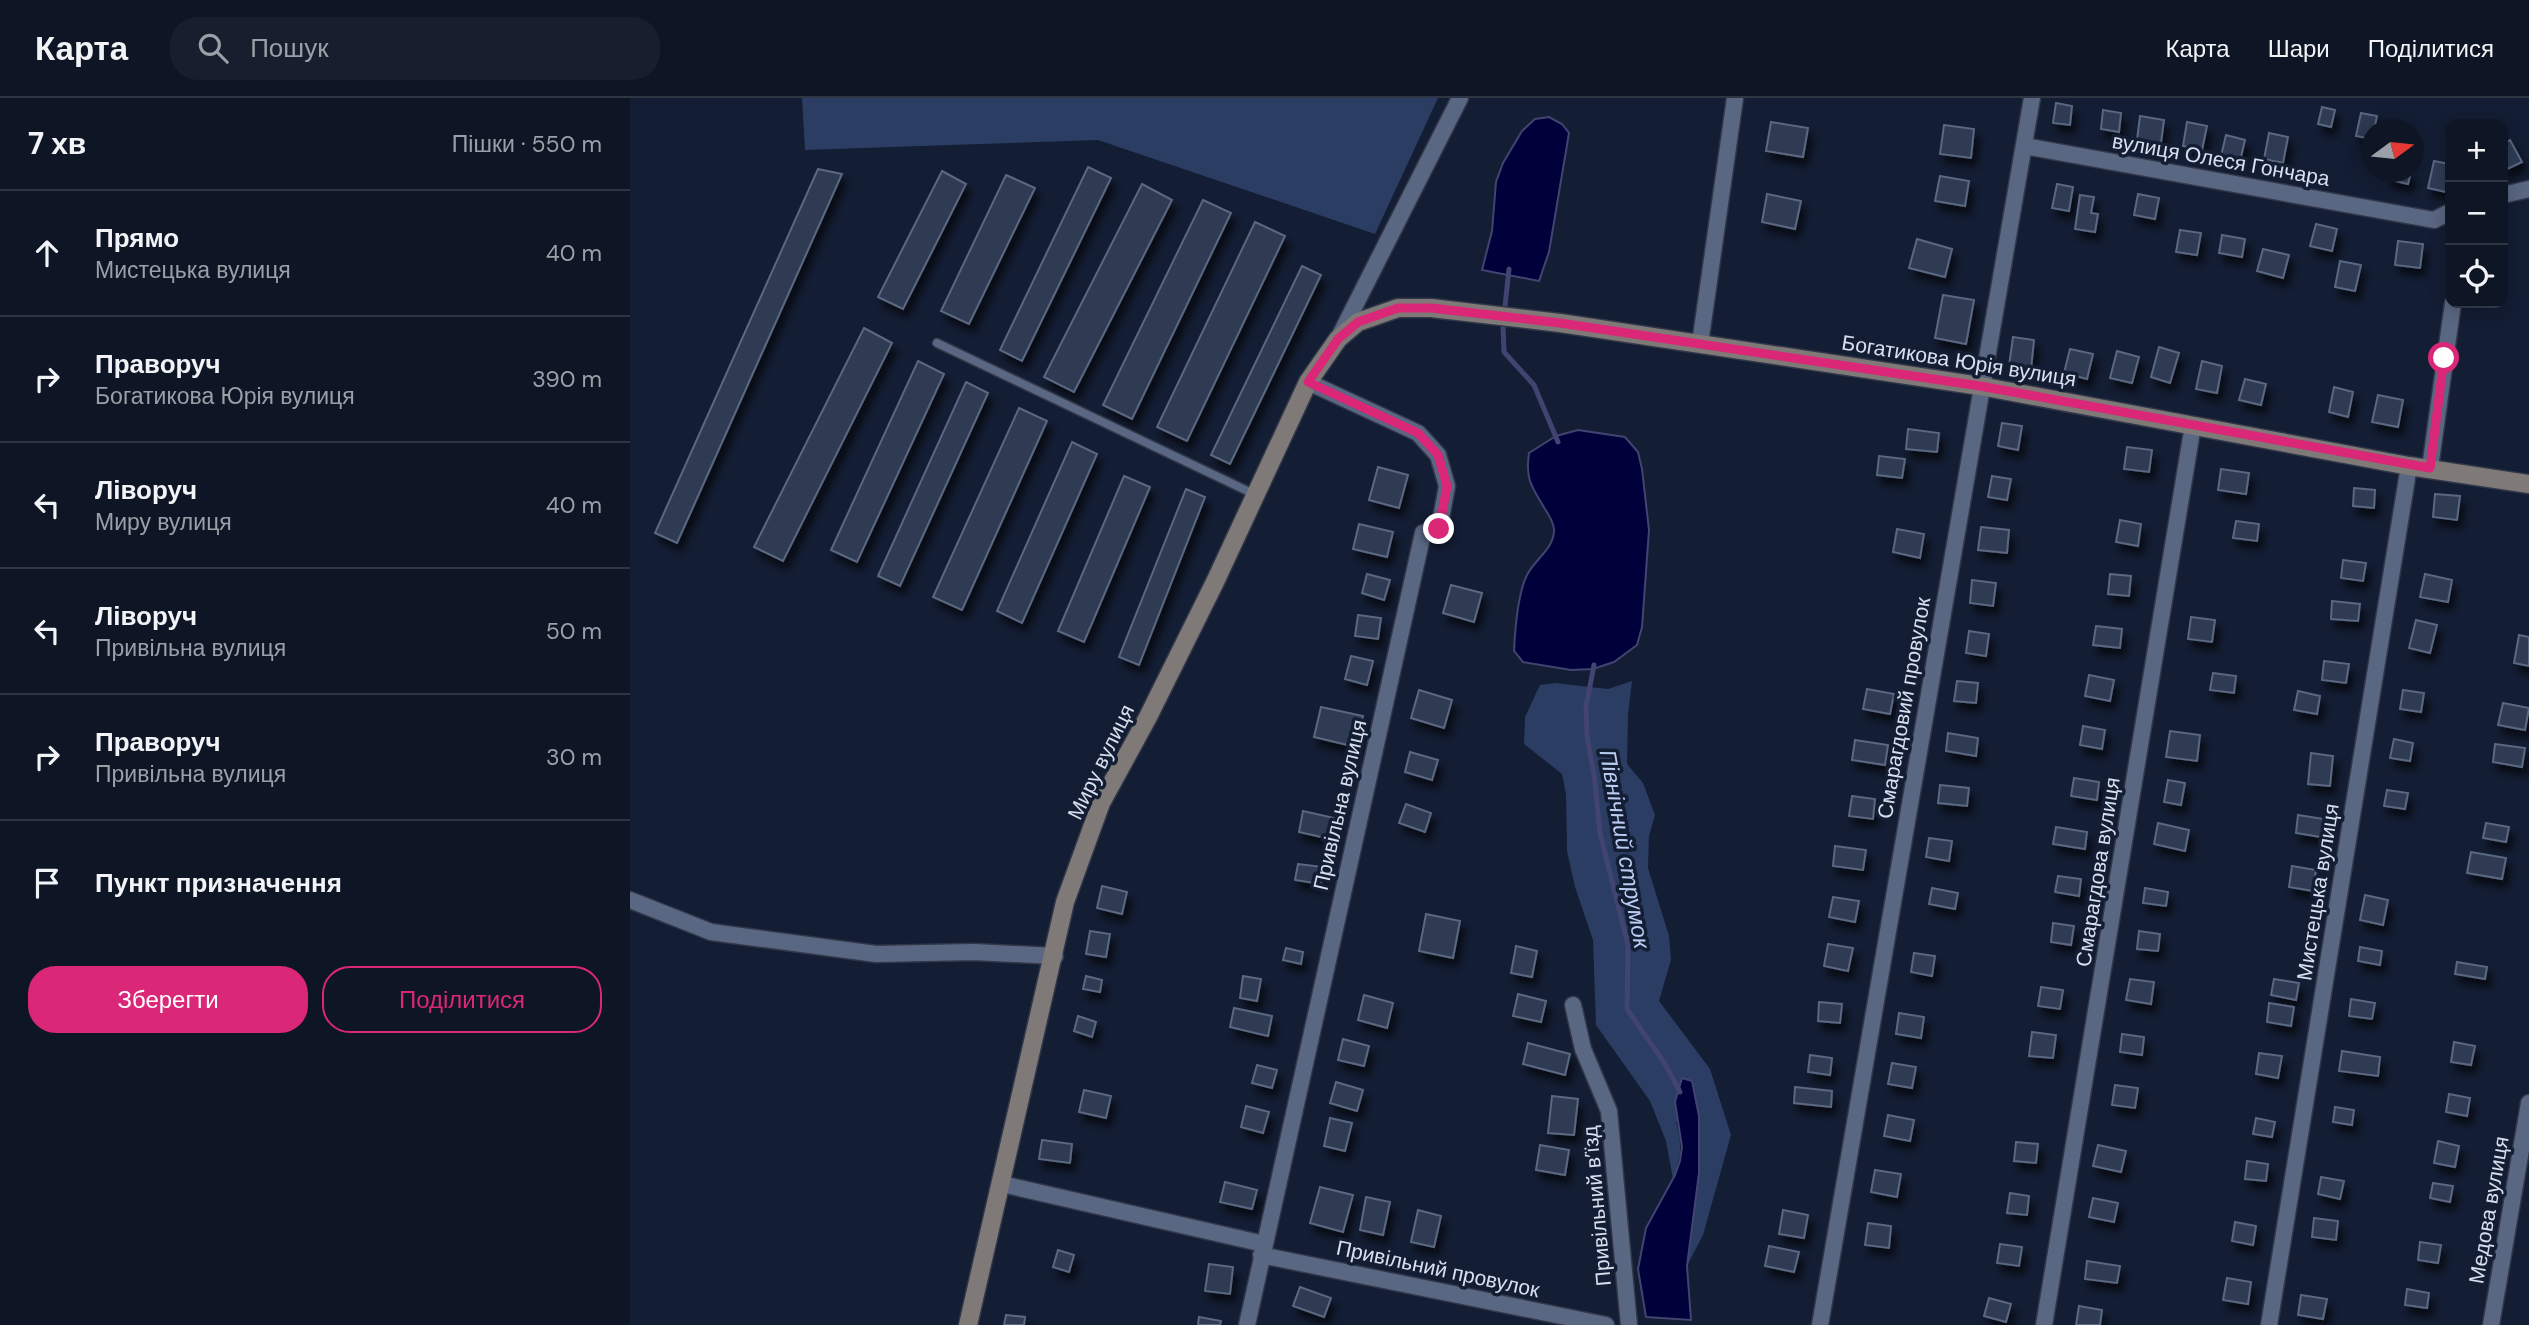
<!DOCTYPE html>
<html lang="uk">
<head>
<meta charset="utf-8">
<style>
  :root { --surface:#0e1626; --page:#171f2e; --text:#f1f3f6; --muted:#9b9fa7; --line:#2e3543; --accent:#db2777 }
  body { margin:0; font-family:"DM Sans",sans-serif; background:var(--page); color:var(--text) }
  .controls { position:absolute; right:21px; top:21px; display:grid; overflow:hidden; border-radius:14px; box-shadow:0 4px 18px #0003 }
  .controls button { width:63px; height:63px; display:grid; place-items:center; padding:0; border:0; border-bottom:2px solid var(--line); background:var(--surface); color:var(--text); font:35px sans-serif }
  .compass { position:absolute; left:1731px; top:21px; width:63px; height:63px; border-radius:50%; background:var(--surface); box-shadow:0 4px 18px #0003; rotate:75deg }
  .stop { position:absolute; width:21px; height:21px; margin:-16px; border:5px solid #db2777; border-radius:50%; background:#fff }
  .stop.end { background:#db2777; border-color:#fff; box-shadow:0 2px 7px #0008 }
  .list { margin:0; padding:0; list-style:none }
  h2 { display:flex; justify-content:space-between; align-items:center; height:91px; margin:0; padding:0 28px; font-size:30px }
  h2 small { font-size:23px; font-weight:400; color:var(--muted) }
  .list li { display:grid; grid-template-columns:46px 1fr auto; gap:21px; align-items:center; box-sizing:border-box; height:126px; padding:0 28px; border-top:2px solid var(--line) }
  .list b { display:block; font-size:26px; white-space:nowrap }
  .list p { margin:0; font-size:23px; white-space:nowrap; color:var(--muted) }
  .list em { font-size:23px; font-style:normal; color:var(--muted) }
  .actions { display:flex; gap:14px; padding:21px 28px }
  .actions a { flex:1; padding:16px 0; border:2px solid var(--accent); border-radius:28px; text-align:center; font-size:24px; color:var(--accent) }
  .actions .main { background:var(--accent); color:#fff }
  .icon { flex:none; width:38px; height:38px; fill:none; stroke:currentColor; stroke-width:2; stroke-linecap:round; stroke-linejoin:round }
  .map { position:relative; flex:none; width:1899px; height:1227px; overflow:hidden }
  header { display:flex; align-items:center; gap:42px; box-sizing:border-box; height:98px; padding:0 35px; background:var(--surface); border-bottom:2px solid var(--line) }
  header strong { font-size:33px }
  nav { display:flex; gap:38px; margin-inline-start:auto; font-size:24px }
  .search { width:490px; height:63px; background:var(--page); display:flex; align-items:center; gap:18px; box-sizing:border-box; padding:0 24px; border-radius:28px; color:var(--muted); font-size:26px }
  main { display:flex }
  aside { flex:1; background:var(--surface) }
  .map>svg:first-child { display:block }
</style>
</head>
<body>
<header>
<strong>Карта</strong>
<div class="search"><svg class="icon" aria-label="search" viewBox="0 0 24 24"><circle cx="10" cy="10" r="6"/><path d="M15 15l6 6"/></svg>Пошук</div>
<nav><a>Карта</a><a>Шари</a><a>Поділитися</a></nav>
</header>
<main>
<aside>
<h2>7 хв<small>Пішки · 550 m</small></h2>
<ul class="list">
<li><svg class="icon" aria-label="ahead" viewBox="0 0 24 24"><path d="M12 20V5M6 11l6-6 6 6"/></svg><div><b>Прямо</b><p>Мистецька вулиця</p></div><em>40 m</em></li>
<li><svg class="icon" aria-label="right" viewBox="0 0 24 24"><path d="M7 20v-9h11M14 6l5 5-5 5"/></svg><div><b>Праворуч</b><p>Богатикова Юрія вулиця</p></div><em>390 m</em></li>
<li><svg class="icon" aria-label="left" viewBox="0 0 24 24"><path d="M17 20v-9H6M10 6l-5 5 5 5"/></svg><div><b>Ліворуч</b><p>Миру вулиця</p></div><em>40 m</em></li>
<li><svg class="icon" aria-label="left" viewBox="0 0 24 24"><path d="M17 20v-9H6M10 6l-5 5 5 5"/></svg><div><b>Ліворуч</b><p>Привільна вулиця</p></div><em>50 m</em></li>
<li><svg class="icon" aria-label="right" viewBox="0 0 24 24"><path d="M7 20v-9h11M14 6l5 5-5 5"/></svg><div><b>Праворуч</b><p>Привільна вулиця</p></div><em>30 m</em></li>
<li><svg class="icon" aria-label="arrive" viewBox="0 0 24 24"><path d="M6 21V4h12l-3 4 3 4H6"/></svg><div><b>Пункт призначення</b></div></li>
</ul>
<div class="actions"><a class="main">Зберегти</a><a>Поділитися</a></div>
</aside>
<div class="map">
<svg width="1899" height="1227" viewBox="0 0 1899 1227">
  <defs>
    <filter id="shadow"><feDropShadow dx="4.5" dy="8" stdDeviation="3.5" flood-color="#0009"/></filter>
  </defs>
  <rect width="100%" height="100%" fill="#131d33"/>
  <g fill="#2b3d63">
    <polygon points="172,0 808,0 745,136 468,42 175,52"/>
    <path d="M1002,583L998,617L997,666L1013,685L1025,717L1019,738L1018,770L1039,838L1041,862L1029,903L1080,971L1101,1037L1073,1137L1057,1168L1069,1075V1018L1046,1024C1052,1048 1052,1057 1043,1081L1036,1043L1020,1003L966,927L963,842L945,789L937,753L936,696L932,676L894,646L895,619L910,587L925,585L978,591Z"/>
  </g>
  <g fill="#00013a" stroke="#414470" stroke-width="2">
    <polygon points="919,19 932,26 939,35 919,154 909,183 852,172 862,133 866,84 873,65 892,33 905,21"/>
    <path d="M948,332L995,339L1008,354L1012,371L1019,432L1012,529L1007,547L984,564L963,571L941,572L893,564L884,553C885,532 888,495 897,477C904,462 925,450 924,431C923,423 919,417 915,411C902,389 895,382 899,355L926,338Z"/>
    <polygon points="1052,980 1062,983 1069,1018 1069,1075 1057,1168 1061,1222 1016,1219 1008,1171 1016,1130 1045,1077 1050,1063 1052,1049 1045,1004"/>
  </g>
  <g fill="none" stroke-linecap="round" stroke-linejoin="round">
    <g stroke="#414470" stroke-width="5">
      <polyline points="879,171 873,227 874,254 904,287 928,344"/>
      <polyline points="964,567 956,609 957,638 964,676 970,735 998,847 997,911 1035,966 1050,994"/>
    </g>
  </g>
  <g fill="#2f3a52" stroke="#5a6781" stroke-width="2" filter="url(#shadow)">
    <polygon points="1426,5 1442,8 1440,27 1423,25"/>
    <polygon points="1692,9 1705,12 1701,29 1688,26"/>
    <polygon points="1473,12 1491,15 1489,34 1471,31"/>
    <polygon points="1731,15 1747,18 1744,32 1742,32 1742,41 1726,38"/>
    <polygon points="1510,18 1534,22 1531,45 1507,42"/>
    <polygon points="1141,24 1178,30 1173,59 1136,53"/>
    <polygon points="1557,24 1577,28 1572,52 1553,48"/>
    <polygon points="1314,27 1344,31 1341,60 1310,56"/>
    <polygon points="1639,35 1658,39 1653,65 1634,61"/>
    <polygon points="1596,37 1615,42 1610,63 1591,58"/>
    <polygon points="1880,42 1892,64 1873,73 1873,46"/>
    <polygon points="1804,63 1820,66 1820,95 1798,90"/>
    <polygon points="458,69 481,80 392,263 370,252"/>
    <polygon points="188,71 212,76 47,445 25,435"/>
    <polygon points="312,73 336,86 273,211 248,199"/>
    <polygon points="1758,74 1781,74 1778,86 1757,81"/>
    <polygon points="376,77 405,90 339,226 311,213"/>
    <polygon points="1310,78 1339,83 1335,108 1305,103"/>
    <polygon points="512,86 542,102 444,294 414,279"/>
    <polygon points="1427,86 1443,89 1439,113 1422,110"/>
    <polygon points="1137,96 1171,103 1165,131 1132,124"/>
    <polygon points="1508,96 1529,100 1525,121 1504,117"/>
    <polygon points="1450,97 1464,99 1461,115 1468,116 1465,134 1445,131"/>
    <polygon points="573,102 601,115 502,321 473,307"/>
    <polygon points="625,124 655,138 557,343 527,329"/>
    <polygon points="1686,126 1707,131 1702,153 1680,148"/>
    <polygon points="1550,132 1571,135 1567,157 1546,154"/>
    <polygon points="1592,137 1615,141 1612,159 1589,155"/>
    <polygon points="1287,141 1322,151 1315,179 1279,170"/>
    <polygon points="1768,143 1793,146 1790,170 1765,167"/>
    <polygon points="1633,151 1659,157 1653,180 1627,173"/>
    <polygon points="1710,163 1731,167 1725,193 1705,189"/>
    <polygon points="672,168 691,177 600,366 581,357"/>
    <polygon points="1313,197 1344,202 1336,246 1305,240"/>
    <polygon points="234,230 262,245 153,463 124,449"/>
    <polygon points="1383,239 1404,242 1401,271 1379,268"/>
    <polygon points="1529,249 1549,255 1540,285 1521,279"/>
    <polygon points="1440,251 1463,256 1457,281 1434,275"/>
    <polygon points="1487,253 1509,259 1502,285 1480,280"/>
    <polygon points="288,263 314,276 227,464 201,452"/>
    <polygon points="1572,263 1592,268 1587,295 1566,291"/>
    <polygon points="1615,281 1636,286 1631,307 1609,302"/>
    <polygon points="336,284 358,295 270,488 248,478"/>
    <polygon points="1704,289 1723,294 1718,319 1699,314"/>
    <polygon points="1748,297 1773,302 1768,329 1742,324"/>
    <polygon points="389,310 417,323 332,512 303,499"/>
    <polygon points="1372,325 1392,328 1388,352 1368,348"/>
    <polygon points="1278,331 1309,335 1307,354 1276,351"/>
    <polygon points="442,344 467,356 392,525 367,513"/>
    <polygon points="1497,349 1522,352 1519,374 1494,371"/>
    <polygon points="1249,358 1275,361 1272,380 1247,377"/>
    <polygon points="748,369 778,377 769,410 739,402"/>
    <polygon points="1591,371 1619,375 1616,396 1588,392"/>
    <polygon points="494,378 520,389 454,544 428,533"/>
    <polygon points="1362,378 1381,381 1377,402 1358,399"/>
    <polygon points="1724,390 1745,392 1744,410 1723,408"/>
    <polygon points="556,391 575,399 509,567 489,559"/>
    <polygon points="1805,396 1830,398 1827,422 1803,419"/>
    <polygon points="1490,422 1511,426 1508,448 1486,444"/>
    <polygon points="1606,423 1629,426 1627,443 1603,440"/>
    <polygon points="729,426 763,434 757,459 723,451"/>
    <polygon points="1351,429 1379,432 1377,455 1348,452"/>
    <polygon points="1267,431 1294,436 1290,460 1263,454"/>
    <polygon points="1713,462 1736,465 1733,483 1711,480"/>
    <polygon points="737,476 760,482 754,502 732,495"/>
    <polygon points="1480,476 1501,478 1499,498 1478,496"/>
    <polygon points="1795,476 1822,482 1818,504 1790,499"/>
    <polygon points="1342,482 1366,485 1363,508 1340,505"/>
    <polygon points="821,487 852,495 844,524 813,515"/>
    <polygon points="1702,503 1730,506 1728,523 1701,521"/>
    <polygon points="728,517 751,520 748,541 725,538"/>
    <polygon points="1561,519 1585,522 1582,544 1558,541"/>
    <polygon points="1786,522 1807,527 1800,555 1779,550"/>
    <polygon points="1466,528 1492,531 1490,550 1463,547"/>
    <polygon points="1339,533 1359,536 1356,558 1336,555"/>
    <polygon points="1889,537 1899,539 1899,568 1884,565"/>
    <polygon points="721,558 743,563 737,587 715,581"/>
    <polygon points="1694,563 1719,566 1716,585 1692,582"/>
    <polygon points="1583,575 1606,578 1604,595 1580,592"/>
    <polygon points="1459,577 1484,582 1480,603 1455,598"/>
    <polygon points="1327,583 1348,585 1346,605 1324,603"/>
    <polygon points="1237,591 1264,596 1260,616 1233,611"/>
    <polygon points="789,592 822,602 814,630 781,620"/>
    <polygon points="1773,592 1794,595 1791,614 1770,611"/>
    <polygon points="1668,593 1690,598 1687,616 1664,612"/>
    <polygon points="1873,605 1899,610 1895,632 1868,627"/>
    <polygon points="691,609 733,618 726,649 684,639"/>
    <polygon points="1453,628 1475,632 1472,651 1450,647"/>
    <polygon points="1540,633 1570,637 1567,663 1536,659"/>
    <polygon points="1318,635 1348,640 1346,658 1316,653"/>
    <polygon points="1764,641 1783,645 1780,663 1760,660"/>
    <polygon points="1225,642 1258,647 1255,667 1222,662"/>
    <polygon points="1865,646 1895,650 1892,669 1863,664"/>
    <polygon points="780,654 808,662 802,682 775,674"/>
    <polygon points="1681,655 1703,658 1700,688 1678,686"/>
    <polygon points="1444,680 1469,684 1467,702 1441,698"/>
    <polygon points="1538,682 1555,685 1551,707 1534,704"/>
    <polygon points="1310,687 1339,690 1337,708 1308,705"/>
    <polygon points="1757,692 1778,695 1775,711 1754,708"/>
    <polygon points="1222,698 1245,701 1243,721 1219,718"/>
    <polygon points="776,706 801,715 795,734 769,725"/>
    <polygon points="673,713 704,720 700,741 669,734"/>
    <polygon points="1668,717 1694,721 1691,739 1666,735"/>
    <polygon points="1528,725 1559,732 1555,753 1524,746"/>
    <polygon points="1856,725 1879,729 1876,744 1853,740"/>
    <polygon points="1426,729 1457,734 1455,751 1423,746"/>
    <polygon points="1299,740 1322,743 1319,763 1296,759"/>
    <polygon points="1205,748 1236,752 1233,772 1203,768"/>
    <polygon points="1841,754 1876,760 1872,781 1837,775"/>
    <polygon points="668,766 693,769 691,786 665,782"/>
    <polygon points="1662,768 1686,772 1683,793 1659,789"/>
    <polygon points="1428,778 1451,781 1449,798 1425,794"/>
    <polygon points="472,788 497,794 492,816 467,810"/>
    <polygon points="1302,790 1328,795 1325,811 1299,806"/>
    <polygon points="1515,790 1538,794 1536,808 1513,805"/>
    <polygon points="1735,797 1758,802 1753,827 1730,822"/>
    <polygon points="1203,799 1229,803 1225,824 1199,819"/>
    <polygon points="796,816 830,823 823,860 789,853"/>
    <polygon points="1423,825 1444,828 1441,847 1421,844"/>
    <polygon points="460,833 480,836 476,859 456,856"/>
    <polygon points="1509,833 1530,836 1528,853 1507,851"/>
    <polygon points="1198,846 1223,850 1218,873 1194,868"/>
    <polygon points="886,848 907,853 902,879 881,875"/>
    <polygon points="1730,849 1752,853 1750,867 1728,863"/>
    <polygon points="656,850 673,854 671,866 653,862"/>
    <polygon points="1284,855 1305,858 1302,878 1281,874"/>
    <polygon points="1827,864 1857,869 1855,881 1825,876"/>
    <polygon points="456,878 472,882 470,894 453,891"/>
    <polygon points="613,878 631,881 627,903 610,900"/>
    <polygon points="1500,881 1524,884 1521,906 1496,902"/>
    <polygon points="1644,881 1669,885 1666,902 1641,897"/>
    <polygon points="1411,889 1433,892 1430,911 1408,908"/>
    <polygon points="888,896 916,903 911,924 883,918"/>
    <polygon points="734,897 763,905 757,930 728,922"/>
    <polygon points="1721,901 1745,905 1742,921 1719,918"/>
    <polygon points="1189,904 1212,906 1210,925 1188,923"/>
    <polygon points="1639,905 1664,909 1661,928 1637,924"/>
    <polygon points="604,910 642,918 638,938 600,929"/>
    <polygon points="1269,915 1294,919 1291,940 1266,936"/>
    <polygon points="448,918 466,924 462,939 444,933"/>
    <polygon points="1402,934 1426,937 1423,960 1399,958"/>
    <polygon points="1492,936 1514,939 1512,957 1490,954"/>
    <polygon points="713,941 739,948 734,968 708,962"/>
    <polygon points="1824,944 1845,948 1841,967 1821,964"/>
    <polygon points="898,945 940,956 935,977 893,966"/>
    <polygon points="1712,953 1750,959 1748,978 1709,973"/>
    <polygon points="1629,955 1652,958 1648,980 1626,976"/>
    <polygon points="1180,957 1202,960 1200,977 1178,974"/>
    <polygon points="1262,965 1286,969 1282,990 1258,986"/>
    <polygon points="627,967 647,972 642,990 622,985"/>
    <polygon points="706,984 733,992 727,1013 700,1005"/>
    <polygon points="1485,987 1508,990 1505,1010 1482,1007"/>
    <polygon points="1165,989 1202,993 1201,1009 1164,1005"/>
    <polygon points="454,992 481,998 476,1020 449,1014"/>
    <polygon points="1819,996 1840,1000 1837,1018 1816,1014"/>
    <polygon points="922,998 948,1001 944,1037 918,1035"/>
    <polygon points="616,1008 639,1014 633,1035 611,1029"/>
    <polygon points="1705,1009 1724,1012 1722,1027 1703,1024"/>
    <polygon points="1258,1017 1284,1022 1280,1043 1254,1038"/>
    <polygon points="700,1020 722,1025 715,1053 694,1048"/>
    <polygon points="1626,1020 1645,1024 1642,1039 1623,1036"/>
    <polygon points="412,1042 442,1046 440,1065 409,1061"/>
    <polygon points="1808,1043 1829,1048 1825,1069 1804,1065"/>
    <polygon points="1386,1044 1408,1046 1406,1065 1384,1063"/>
    <polygon points="910,1047 939,1052 935,1077 906,1072"/>
    <polygon points="1468,1047 1496,1053 1491,1074 1463,1068"/>
    <polygon points="1617,1063 1638,1066 1636,1083 1615,1081"/>
    <polygon points="1245,1072 1271,1076 1267,1099 1241,1094"/>
    <polygon points="1691,1079 1714,1083 1710,1101 1688,1096"/>
    <polygon points="595,1084 627,1092 622,1111 590,1104"/>
    <polygon points="1803,1085 1823,1088 1820,1104 1800,1100"/>
    <polygon points="690,1089 723,1097 713,1134 680,1125"/>
    <polygon points="1380,1095 1399,1098 1397,1117 1377,1115"/>
    <polygon points="736,1099 760,1104 753,1137 730,1132"/>
    <polygon points="1463,1100 1488,1105 1484,1124 1459,1119"/>
    <polygon points="788,1112 811,1118 804,1149 781,1144"/>
    <polygon points="1153,1112 1178,1117 1174,1140 1149,1136"/>
    <polygon points="1684,1120 1708,1123 1706,1142 1682,1139"/>
    <polygon points="1605,1124 1626,1128 1623,1147 1602,1143"/>
    <polygon points="1238,1125 1261,1128 1259,1150 1235,1147"/>
    <polygon points="1790,1144 1811,1147 1808,1165 1788,1162"/>
    <polygon points="1370,1146 1392,1149 1389,1168 1367,1165"/>
    <polygon points="1139,1148 1169,1154 1164,1174 1135,1168"/>
    <polygon points="428,1152 444,1157 439,1174 423,1169"/>
    <polygon points="1457,1163 1490,1168 1487,1185 1455,1181"/>
    <polygon points="579,1166 603,1169 600,1196 575,1193"/>
    <polygon points="1597,1180 1621,1184 1618,1206 1593,1202"/>
    <polygon points="670,1189 701,1200 694,1219 663,1208"/>
    <polygon points="1777,1191 1799,1195 1797,1210 1775,1207"/>
    <polygon points="1671,1197 1697,1201 1693,1221 1668,1217"/>
    <polygon points="1359,1200 1381,1206 1376,1224 1354,1218"/>
    <polygon points="1449,1208 1472,1212 1470,1227 1446,1227"/>
    <polygon points="376,1217 395,1219 394,1227 374,1227"/>
    <polygon points="569,1219 591,1223 590,1227 568,1227"/>
  </g>
  <g fill="none" stroke-linecap="round" stroke-linejoin="round">
    <g stroke="#313749" stroke-width="11">
      <polyline id="lane" points="307,245 626,397"/>
    </g>
    <g stroke="#313749" stroke-width="19">
      <g id="street">
        <polyline points="1394,48 1804,122 1820,114"/>
        <polyline points="1873,97 1899,91"/>
        <polyline points="709,239 830,0"/>
        <polyline points="1070,246 1105,0"/>
        <polyline points="1800,370 1823,205"/>
        <polyline points="0,802 81,834 246,856 344,854 425,858"/>
        <polyline points="943,907 953,951 979,1013 999,1227"/>
        <polyline points="372,1086 634,1146"/>
        <polyline points="631,1157 976,1227"/>
        <polyline points="617,1227 793,435 809,431 817,388 808,357 788,335 678,284"/>
        <polyline points="1190,1227 1402,0"/>
        <polyline points="1414,1227 1563,327"/>
        <polyline points="1639,1227 1779,368"/>
        <polyline points="1861,1227 1899,1005"/>
      </g>
    </g>
    <g stroke="#313749" stroke-width="21">
      <polyline id="secondary" points="338,1227 435,804 471,705 518,619 585,484 678,284 708,241 728,224 768,210 801,210 930,225 1350,288 1779,368 1899,386"/>
    </g>
    <use href="#lane" stroke="#5a6782" stroke-width="8"/>
    <use href="#street" stroke="#5a6782" stroke-width="16"/>
    <use href="#secondary" stroke="#7f7a78" stroke-width="18"/>
  </g>
  <g fill="none" stroke-linecap="round" stroke-linejoin="round">
    <polyline stroke="#db2777" stroke-width="9" points="809,431 817,388 808,357 788,335 678,284 708,241 728,224 768,210 801,210 930,225 1350,288 1800,370 1814,260"/>
  </g>
  <g text-anchor="middle" dominant-baseline="central" stroke-width="7" stroke-linejoin="round" paint-order="stroke">
    <g font-size="21" fill="#d8e0ef" stroke="#131d33">
      <text transform="translate(1591 62) rotate(10)">вулиця Олеся Гончара</text>
      <text transform="translate(1329 263) rotate(9)">Богатикова Юрія вулиця</text>
      <text transform="translate(1274 610) rotate(-80)">Смарагдовий провулок</text>
      <text transform="translate(471 664) rotate(-64)">Миру вулиця</text>
      <text transform="translate(710 707) rotate(-77)">Привільна вулиця</text>
      <text transform="translate(1468 774) rotate(-81)">Смарагдова вулиця</text>
      <text transform="translate(1688 794) rotate(-81)">Мистецька вулиця</text>
      <text transform="translate(967 1108) rotate(-95)">Привільний в’їзд</text>
      <text transform="translate(1859 1112) rotate(-80)">Медова вулиця</text>
      <text transform="translate(808 1171) rotate(12)">Привільний провулок</text>
    </g>
    <g font-size="23" font-style="italic" fill="#baccf1" stroke="#131d33">
      <text transform="translate(995 751) rotate(80)">Північний струмок</text>
    </g>
  </g>
</svg>
<div class="controls">
<button>+</button>
<button>−</button>
<button><svg class="icon" aria-label="locate" viewBox="0 0 24 24"><circle cx="12" cy="12" r="6"/><path d="M12 2v4M12 18v4M2 12h4M18 12h4"/></svg></button>
</div>
<svg class="compass" viewBox="-18 -18 36 36"><path d="M0-13l5 13h-10z" fill="#e53935"/><path d="M0 13l5-13h-10z" fill="#9b9fa7"/></svg>
<div class="stop" style="left:1814px;top:260px"></div>
<div class="stop end" style="left:809px;top:431px"></div>
</div>
</main>
</body>
</html>
